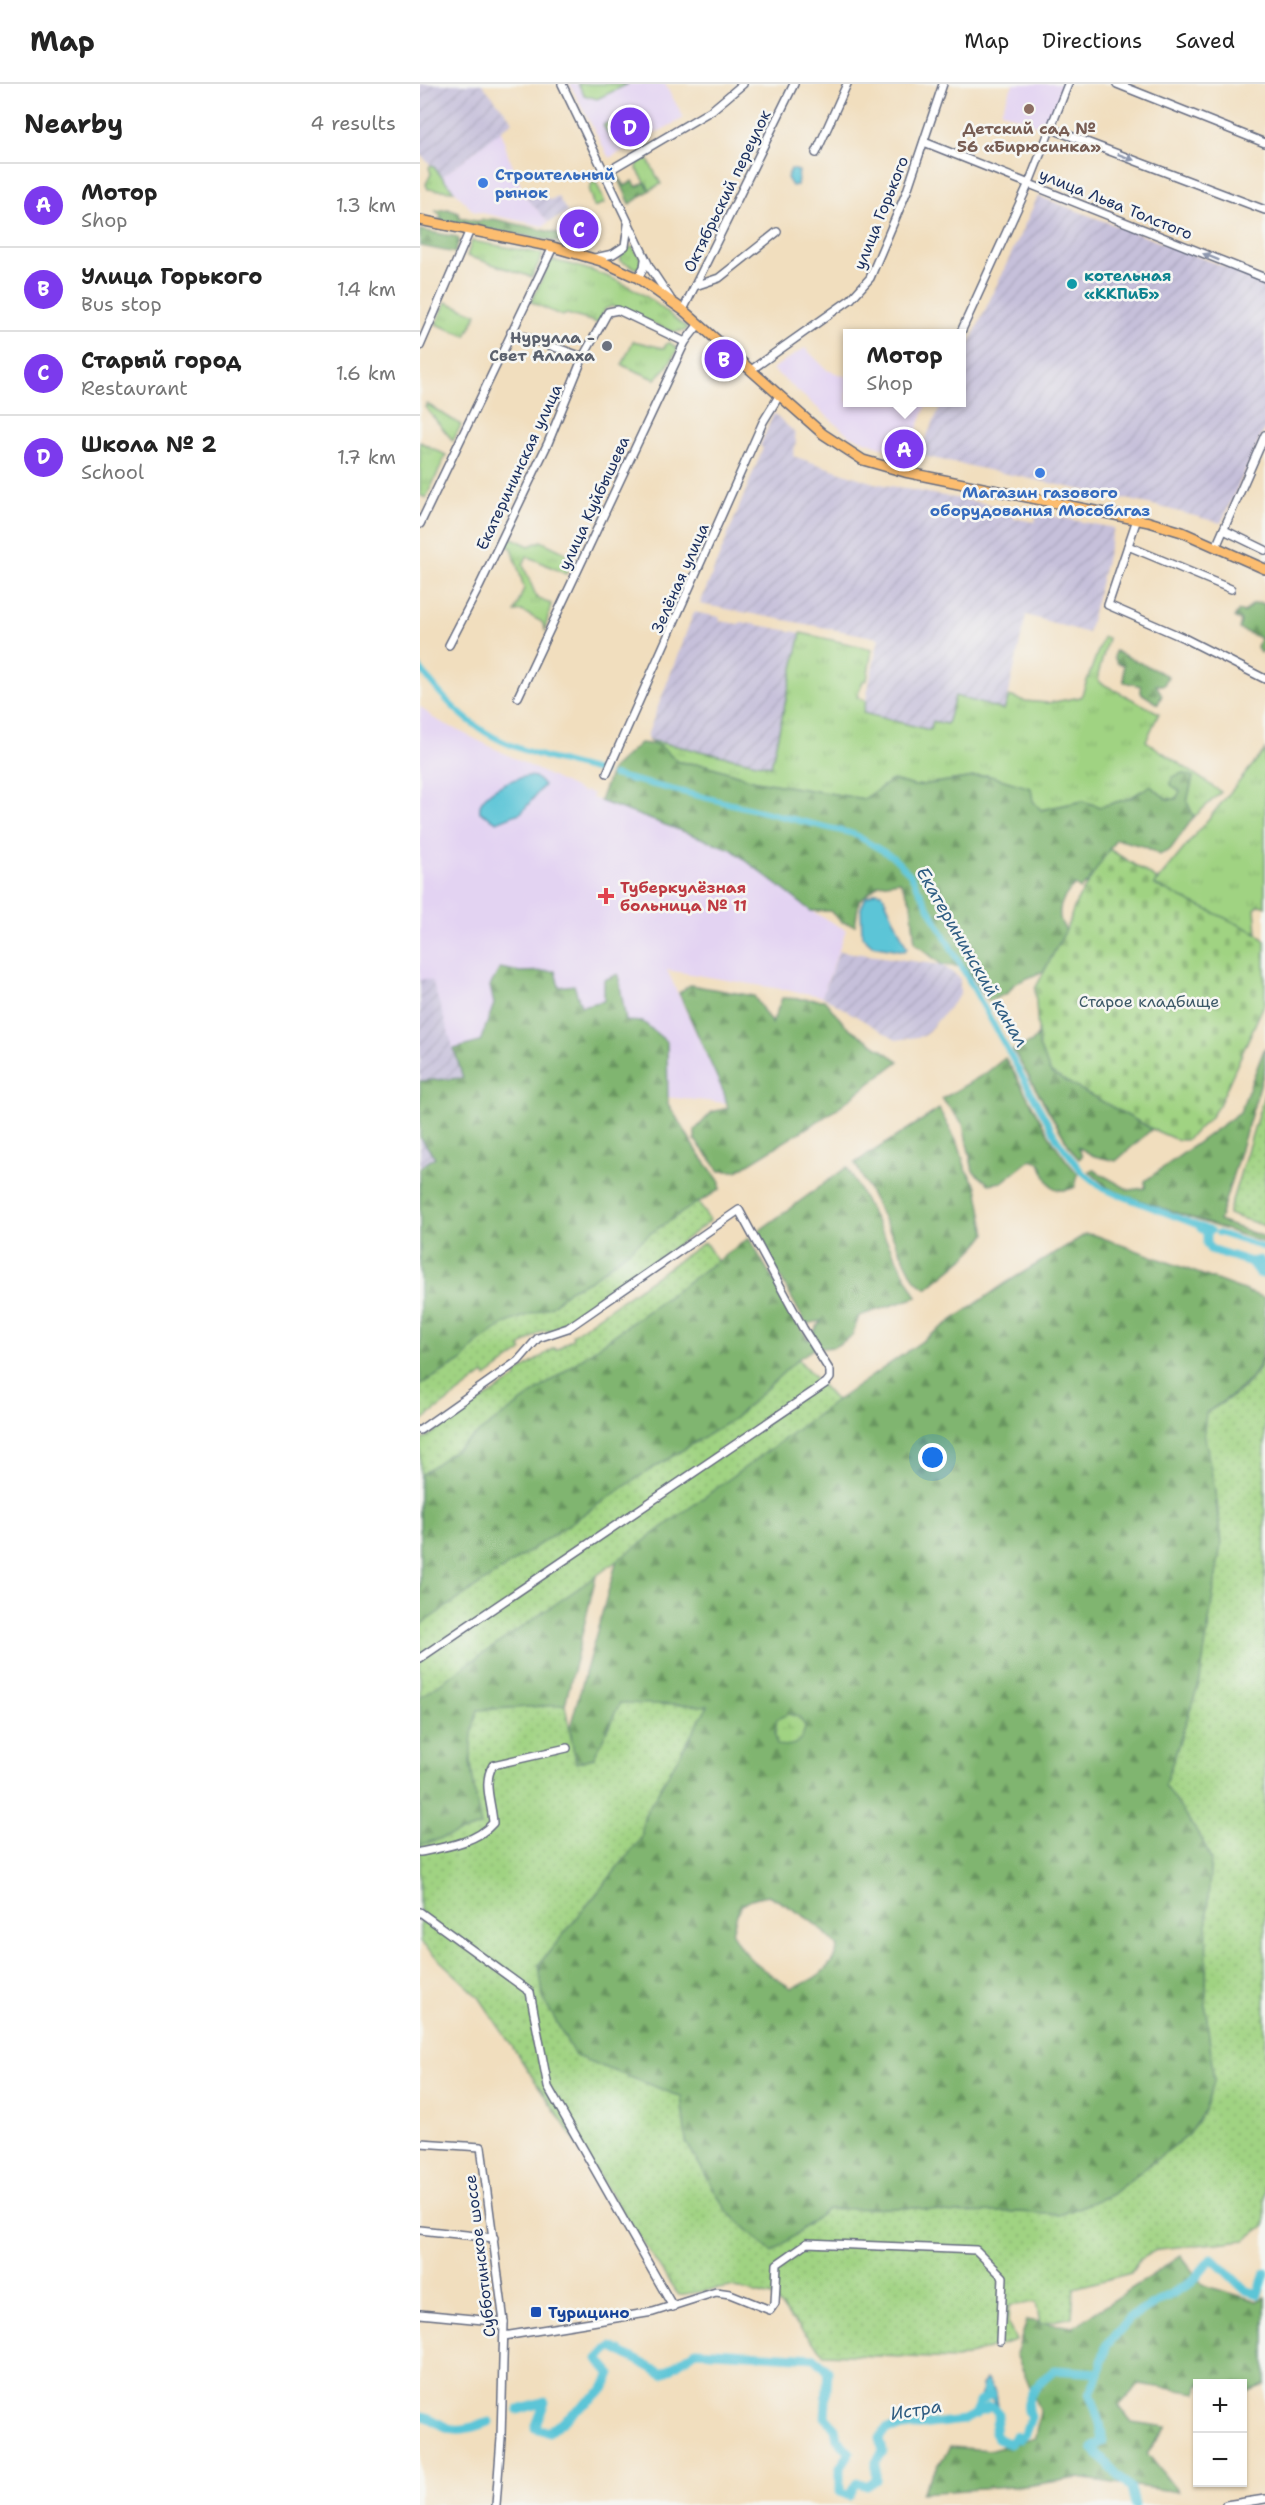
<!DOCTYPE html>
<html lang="en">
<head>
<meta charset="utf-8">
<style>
  :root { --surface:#fff; --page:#f6f6f6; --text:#222; --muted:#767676; --line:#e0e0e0; --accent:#7c3aed }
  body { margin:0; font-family:"Shantell Sans",sans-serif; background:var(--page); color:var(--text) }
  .controls { position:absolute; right:18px; bottom:18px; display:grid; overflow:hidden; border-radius:0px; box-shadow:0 2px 4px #0004 }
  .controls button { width:54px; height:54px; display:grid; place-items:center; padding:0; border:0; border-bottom:2px solid var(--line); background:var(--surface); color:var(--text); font:30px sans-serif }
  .you { position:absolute; left:513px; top:1374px; width:21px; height:21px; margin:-15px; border:4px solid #fff; border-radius:50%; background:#1a73e8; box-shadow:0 0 0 9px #1a73e833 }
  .badge { display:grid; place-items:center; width:39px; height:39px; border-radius:50%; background:var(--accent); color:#fff; font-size:20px; font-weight:700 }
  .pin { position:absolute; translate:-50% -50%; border:3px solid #fff; box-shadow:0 2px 6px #0006 }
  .popup { position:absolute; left:423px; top:245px; width:123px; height:78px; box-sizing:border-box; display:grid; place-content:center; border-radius:0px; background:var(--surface); filter:drop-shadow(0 2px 4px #0005); font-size:20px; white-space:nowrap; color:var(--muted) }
  .popup b { font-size:22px; color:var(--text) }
  .popup::after { content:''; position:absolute; left:50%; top:100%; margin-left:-12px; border:12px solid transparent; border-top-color:var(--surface) }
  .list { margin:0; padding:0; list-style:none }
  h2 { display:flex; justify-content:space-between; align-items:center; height:78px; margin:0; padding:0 24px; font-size:26px }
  h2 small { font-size:20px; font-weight:400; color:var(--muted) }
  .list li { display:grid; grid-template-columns:39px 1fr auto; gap:18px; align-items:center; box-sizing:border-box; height:84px; padding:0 24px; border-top:2px solid var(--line) }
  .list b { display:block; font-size:22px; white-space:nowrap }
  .list p { margin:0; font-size:20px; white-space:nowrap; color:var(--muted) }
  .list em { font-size:20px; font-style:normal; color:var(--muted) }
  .map { position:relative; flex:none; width:845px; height:2421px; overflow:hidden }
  header { display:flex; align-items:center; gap:36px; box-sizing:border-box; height:84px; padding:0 30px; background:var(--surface); border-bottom:2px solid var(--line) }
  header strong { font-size:28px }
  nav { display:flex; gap:33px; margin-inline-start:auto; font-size:21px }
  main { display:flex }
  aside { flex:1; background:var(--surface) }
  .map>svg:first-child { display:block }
</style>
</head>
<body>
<header>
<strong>Map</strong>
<nav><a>Map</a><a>Directions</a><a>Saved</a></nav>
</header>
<main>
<aside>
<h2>Nearby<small>4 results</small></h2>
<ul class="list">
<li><span class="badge">A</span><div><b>Мотор</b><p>Shop</p></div><em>1.3 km</em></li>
<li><span class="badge">B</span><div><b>Улица Горького</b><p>Bus stop</p></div><em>1.4 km</em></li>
<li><span class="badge">C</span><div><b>Старый город</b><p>Restaurant</p></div><em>1.6 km</em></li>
<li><span class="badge">D</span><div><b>Школа № 2</b><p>School</p></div><em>1.7 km</em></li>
</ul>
</aside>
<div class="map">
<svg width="845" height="2421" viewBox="0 0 845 2421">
  <defs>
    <pattern id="industrial-furrows" width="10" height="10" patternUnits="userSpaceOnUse" patternTransform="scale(1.5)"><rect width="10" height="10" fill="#c6c0da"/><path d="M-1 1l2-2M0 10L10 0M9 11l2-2" fill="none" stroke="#aaa5be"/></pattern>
    <pattern id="grass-tufts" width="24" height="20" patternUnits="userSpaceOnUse" patternTransform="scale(1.5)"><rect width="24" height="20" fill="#a0d382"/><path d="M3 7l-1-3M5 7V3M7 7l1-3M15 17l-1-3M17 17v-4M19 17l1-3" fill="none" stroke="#89b573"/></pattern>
    <pattern id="forest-firs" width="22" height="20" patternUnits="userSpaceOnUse" patternTransform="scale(1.5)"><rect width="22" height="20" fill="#80b570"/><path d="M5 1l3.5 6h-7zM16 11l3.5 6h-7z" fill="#68945f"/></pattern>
    <pattern id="wetland-marsh" width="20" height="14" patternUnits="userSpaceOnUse" patternTransform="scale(1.5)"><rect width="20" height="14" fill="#a0d382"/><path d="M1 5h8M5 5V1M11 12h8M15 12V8" fill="none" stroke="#89b573"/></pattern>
    <pattern id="cemetery-stones" width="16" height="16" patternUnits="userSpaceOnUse" patternTransform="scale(1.5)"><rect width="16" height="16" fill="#a0d382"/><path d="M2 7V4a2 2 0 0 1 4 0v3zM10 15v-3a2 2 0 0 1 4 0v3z" fill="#89b573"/></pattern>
    <pattern id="garden-dots" width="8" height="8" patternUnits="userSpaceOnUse" patternTransform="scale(1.5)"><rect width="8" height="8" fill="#a0d382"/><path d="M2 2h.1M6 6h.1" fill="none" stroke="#89b573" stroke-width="1.8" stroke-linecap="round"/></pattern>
  </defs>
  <rect width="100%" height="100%" fill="#f6f6f2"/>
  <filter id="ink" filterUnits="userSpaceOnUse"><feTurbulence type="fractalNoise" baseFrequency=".0167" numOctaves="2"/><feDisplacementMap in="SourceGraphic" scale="12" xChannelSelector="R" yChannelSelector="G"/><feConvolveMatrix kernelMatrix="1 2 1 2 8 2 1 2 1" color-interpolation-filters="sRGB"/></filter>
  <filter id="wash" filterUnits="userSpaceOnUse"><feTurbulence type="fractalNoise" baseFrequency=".008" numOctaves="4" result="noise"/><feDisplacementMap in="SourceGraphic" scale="24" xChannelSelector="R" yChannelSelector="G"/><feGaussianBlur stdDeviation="1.35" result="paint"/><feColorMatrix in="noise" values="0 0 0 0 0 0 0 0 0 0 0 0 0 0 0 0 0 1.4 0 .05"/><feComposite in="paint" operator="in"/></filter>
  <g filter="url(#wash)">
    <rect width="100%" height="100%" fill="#f1debe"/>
    <g fill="#e3d3f2">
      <polygon points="150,0 245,0 264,34 189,74"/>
      <polygon points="593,0 645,0 628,46 581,27"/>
      <polygon points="81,46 88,71 106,114 129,138 123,142 53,127 22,93"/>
      <polygon points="385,264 407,286 427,293 427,318 507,320 486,372 429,351 352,285"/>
      <polygon points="0,622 13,634 164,709 166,707 173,710 172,714 311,765 391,827 426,846 402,912 247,886 308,1019 44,994 0,997"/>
    </g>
    <g fill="url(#industrial-furrows)">
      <polygon points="0,0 62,0 93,37 22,93 0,70"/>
      <polygon points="119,104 129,116 138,113 148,129 129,138 106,114"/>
      <polygon points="618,112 845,198 845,344 801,439 733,421 498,371 522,319 541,318 541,278"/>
      <polygon points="354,329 374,348 376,358 373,372 454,399 594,425 593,434 615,438 617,429 694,444 668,549 606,531 585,626 510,646 443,629 459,554 280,520 343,364 340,362"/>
      <polygon points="274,528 300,533 300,537 318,540 322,538 381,549 351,682 228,656 228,649"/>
      <polygon points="419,867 522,881 540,894 540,911 504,952 476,956 402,912"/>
      <polygon points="4,895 12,897 43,994 0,997 0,896"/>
      <polygon points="0,1053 15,1073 0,1084"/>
    </g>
    <g fill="url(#grass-tufts)" stroke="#5e8170" stroke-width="1.5">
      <polygon points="227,74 241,100 230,106 217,85 218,79"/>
      <polygon points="12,81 34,107 8,105 6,100 11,90 9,83"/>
      <polygon points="176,98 185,119 174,123 169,107 171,100"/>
      <polygon points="52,157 123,170 112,193 47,172"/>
      <polygon points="213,163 222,177 218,185 200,177 201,171 207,164"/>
      <path d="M131,176C166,183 199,194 230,215C243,224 254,235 267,244L265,247L253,248L192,222L185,225L178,239L147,230L142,232L111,218Z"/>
      <polygon points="26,218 57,230 46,252 16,240"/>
      <polygon points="213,257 243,264 249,258 258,265 247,283 235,295 202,281"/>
      <polygon points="7,320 41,341 33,357 5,323"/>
      <polygon points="0,358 26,371 6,414 0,411"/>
      <polygon points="88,452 109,462 121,457 154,473 146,490 107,472 103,481 117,514 131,520 125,546 122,538 102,527 95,528 104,504 92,464 84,461"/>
      <polygon points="381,549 452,565 447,596 443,597 437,613 446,617 443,629 510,646 513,637 527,640 535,612 584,626 589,612 604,617 628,619 661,613 683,553 688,554 678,591 679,598 739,629 726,657 801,708 774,733 767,718 772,693 756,715 747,715 730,702 710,714 680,723 663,717 620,726 613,717 567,691 495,702 472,696 444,715 336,697 286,681 258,678 239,662 228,656 351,682"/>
      <polygon points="845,666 845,822 839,821 835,825 837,849 734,801"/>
    </g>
    <g fill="url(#forest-firs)" stroke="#4e7267" stroke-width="1.5" fill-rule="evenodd">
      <polygon points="197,90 205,102 213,97 217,103 225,98 230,106 210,120"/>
      <polygon points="28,125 39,129 39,134 56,137 74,135 175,158 170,164 18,136 22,133 16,127"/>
      <polygon points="0,146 37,153 39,156 35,169 0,162"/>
      <polygon points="841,519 845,521 845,566 840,569 837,563 840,554 819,545 821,537 814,533 819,527 823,529 833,520"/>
      <polygon points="695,567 748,592 744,601 736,601 742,611 738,620 721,609 721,602 704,598 703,581 697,579 694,573"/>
      <path d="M220,659L239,661L258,678L286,681L336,697L444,715L472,696L495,702L567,691L611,704L613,717L621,726L663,717L680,723L710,714L730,702L747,715H756L760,707L751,701L752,693L763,689L773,693L767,718L774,733L750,766L739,771L726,763L696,755L669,797L660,805L655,801C642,813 633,830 646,846L624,887L594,900L588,909L569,917L545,883L522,881L495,859L491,818L480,797L459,800L439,817L435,841L422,838L410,827H391L311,765L180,717L192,685Z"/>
      <polygon points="80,884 100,888 135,887 139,903 154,901 161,922 184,917 184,896 198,890 206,937 223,938 247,958 248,1020 279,1070 300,1098 300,1105 231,1149 171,1196 149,1206 132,1222 57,1259 42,1277 0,1301 0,1084 15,1073 0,1053 0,997 43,994 34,965 60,958 74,920 70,902"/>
      <polygon points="270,901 334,912 352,940 362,914 404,916 426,942 479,977 411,1029 317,1087 300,1087 275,1056 275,1046 292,1028 308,1024 304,1009 259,909"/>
      <polygon points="618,950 619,962 631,989 732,1045 696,1077 674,1072 658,1063 662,1072 659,1075 652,1067 593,966 612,958"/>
      <polygon points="845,963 845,985 799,1137 845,1153 845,1159 704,1111 688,1104 669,1087 674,1086 709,1106 725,1104 725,1097 820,1028"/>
      <path d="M585,974C610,1013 627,1057 658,1090L655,1103C632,1113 627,1098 620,1079L611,1075L582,1098L569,1100L553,1087L543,1040L522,1015L566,989Z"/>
      <path d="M519,1025L539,1062L546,1086L557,1103L566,1150C551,1172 527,1187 507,1205L495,1196L435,1079Z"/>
      <polygon points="427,1083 497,1213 439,1232 432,1252 414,1263 393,1265 378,1275 314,1335 222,1391 0,1541 0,1391 329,1154 388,1256 401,1237 386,1240 336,1149"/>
      <path d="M666,1150L675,1151L845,1214C845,1285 845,1290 786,1329L801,1460L780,1597L745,1701L782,1755L791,1776L787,1830L786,1924L794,1998L785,2026L768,2051L691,2111L640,2131L598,2128L531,2129L497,2124L408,2125L352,2169L306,2126L266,2058L261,2013L155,1972L123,1914L119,1880L221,1755L224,1732L271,1651L200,1619L174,1674L155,1679L150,1643L197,1476L416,1317L586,1199ZM348,1811C375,1826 398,1838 418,1863C413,1885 392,1898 371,1904C347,1888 324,1876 312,1849C319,1822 318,1816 348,1811Z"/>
      <polygon points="176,1492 145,1621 58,1626 50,1678 61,1742 0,1761 0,1613"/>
      <polygon points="761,2172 783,2201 837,2217 845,2213 845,2301 823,2309 822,2300 778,2300 777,2309 719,2300 699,2322 712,2338 747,2343 727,2369 758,2408 658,2394 606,2402 501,2409 530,2363 572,2366 615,2354 620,2328 596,2270 607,2236 653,2243"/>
    </g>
    <path fill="url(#wetland-marsh)" stroke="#5e8170" stroke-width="1.5" d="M368,1630L379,1633L385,1642C383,1658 374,1664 357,1661L355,1650L357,1635Z"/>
    <polygon fill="url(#cemetery-stones)" stroke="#5e8170" stroke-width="1.5" points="689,765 737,795 734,801 837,849 845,857 845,918 799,1021 790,1034 766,1056 757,1056 732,1045 631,989 619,962 615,905 646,846 656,818"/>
    <g fill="#a0d382" stroke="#5e8170" stroke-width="1.5">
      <polygon points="158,0 208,0 177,15 164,11"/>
      <polygon points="191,37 198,51 191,55 183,41"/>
    </g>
    <g fill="url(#garden-dots)" stroke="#5e8170" stroke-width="1.5">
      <polygon points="845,1008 845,1142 808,1130"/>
      <polygon points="278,1118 290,1137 200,1203 197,1199 131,1247 122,1247 100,1263 102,1267 66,1293 64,1290 0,1338 0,1301 42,1277 57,1259 84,1240 132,1222 149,1206 171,1196 231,1149"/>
      <polygon points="285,1158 297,1177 0,1391 0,1358 97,1293 96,1290 134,1264 136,1266 153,1254 152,1251"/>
      <path d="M845,1269V2141L825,2156L738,2165L720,2175L711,2189L654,2204L652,2233L620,2240L616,2218L589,2222L588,2240L596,2256L537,2275L404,2270L352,2213L311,2203L258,2211L59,1913L0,1858V1761L61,1742C54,1701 44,1666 58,1626L145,1621L156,1679L174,1674L200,1619L288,1622L224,1732L221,1755L119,1880L123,1914L155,1972L261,2013L266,2058L306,2126L352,2169L408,2125L497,2124L531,2129L598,2128L640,2131L691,2111L768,2051L785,2026L794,1998L786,1924L787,1830L791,1776L782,1755L745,1701L780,1597L801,1460L797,1417L784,1348L786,1329C813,1313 836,1300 845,1269Z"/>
      <polygon points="378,1275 416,1317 176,1492 0,1613 0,1541 222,1391 314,1335"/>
    </g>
    <g fill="#5cc5d7" stroke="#3c7a9a" stroke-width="1.5">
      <polygon points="371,85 379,87 377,101 372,102 367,94"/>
      <path d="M109,692L115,693L124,701L102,728L77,738L60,728C56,709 93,694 109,692Z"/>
      <polygon points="456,808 462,809 487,864 485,867 452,861 442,852 441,824 446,813"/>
      <polygon points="566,2295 576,2309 578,2322 570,2314 563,2319 560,2317 562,2301"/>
    </g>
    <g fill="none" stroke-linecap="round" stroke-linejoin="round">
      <g stroke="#5cc5d7" stroke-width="6">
        <path d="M0,584C55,659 96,666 182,688"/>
        <polyline points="193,691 434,750 473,773 490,790 637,1055 662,1088 683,1105 792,1147"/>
        <polyline points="798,1149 845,1164"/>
      </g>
      <g stroke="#5cc5d7" stroke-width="9">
        <polyline points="781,1144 787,1148 787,1160 790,1165 831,1178 839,1176 845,1183"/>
        <polyline points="831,1178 839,1189 845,1191"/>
        <polyline points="679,2289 670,2309 680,2339 683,2357 672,2364 711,2405 715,2421"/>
        <path d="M98,2326L125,2318L115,2344L129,2348L184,2305L191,2290L178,2275L192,2263L243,2290L276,2267L395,2274L408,2287L405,2333L415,2344L417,2355L430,2369L420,2383V2408L429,2412L437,2398L447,2402L456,2396V2378L463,2368L460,2354L466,2345L544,2336L569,2323L574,2324L579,2330L574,2348L578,2355L590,2360L595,2352L599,2355L605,2350L611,2333C599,2315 621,2297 635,2286L679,2289L686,2262L710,2234L772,2198L792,2174L825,2206L838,2210L845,2189"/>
        <polyline points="556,2331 559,2318 570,2311"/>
        <path d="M0,2332C11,2332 16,2339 26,2343C39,2349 56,2342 69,2338"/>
      </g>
    </g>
  </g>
  <g filter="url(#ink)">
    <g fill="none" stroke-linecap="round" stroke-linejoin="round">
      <g stroke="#666c80" stroke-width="10">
        <g id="minor">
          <polyline points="142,0 230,184 250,214"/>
          <polyline points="697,0 845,59"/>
          <polyline points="632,45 845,126"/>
          <polyline points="504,58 845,194"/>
          <polyline points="396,69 427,0"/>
          <polyline points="185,89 292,26 323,0"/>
          <polyline points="175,174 193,170 205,162 208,141"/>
          <polyline points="218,194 224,183 225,176"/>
          <polyline points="275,202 299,194 357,148"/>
          <polyline points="263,226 374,0"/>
          <polyline points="91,248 163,273"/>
          <polyline points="540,250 609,99 648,0"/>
          <polyline points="0,262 50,146"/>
          <polyline points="331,286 431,215 450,194 487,107 523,0"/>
          <polyline points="717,435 688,521 764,554 845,595"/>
          <polyline points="0,440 133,163"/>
          <polyline points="804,446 845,466"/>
          <polyline points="708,462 811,505"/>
          <polyline points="796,463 845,351"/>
          <polyline points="29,561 59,503 128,359 163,273 188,228 198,226 265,258"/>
          <polyline points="98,613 265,258 279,240"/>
          <polyline points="187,689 343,338 359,312"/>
          <polyline points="0,1346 98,1277 118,1254 148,1244 319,1126 383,1244 410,1287 410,1294 406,1299 0,1574"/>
          <path d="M0,1768C25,1763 56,1759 73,1739C72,1719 62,1699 73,1681L147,1664"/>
          <polyline points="0,1828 110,1908 128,2003 253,2223"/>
          <polyline points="0,2059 61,2063 84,2238 81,2354 76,2421"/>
          <polyline points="0,2146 74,2154"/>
          <polyline points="0,2230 84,2238"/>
          <polyline points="84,2252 233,2228 296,2208 310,2210 350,2226 355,2219 357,2180 387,2159 556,2166 583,2193 580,2257"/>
          <polyline points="806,2421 845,2415"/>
        </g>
      </g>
      <g stroke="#666c80" stroke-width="12">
        <polyline id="major" points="0,136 133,163 181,177 218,194 263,226 403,350 443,376 485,388 729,438 762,448 845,485"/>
      </g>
      <use href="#minor" stroke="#fff" stroke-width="7"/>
      <use href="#major" stroke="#fcbd6f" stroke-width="9"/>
    </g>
    <defs><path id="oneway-solid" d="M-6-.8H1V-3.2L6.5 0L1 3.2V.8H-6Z" transform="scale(1.5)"/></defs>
    <g fill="#8d97ae">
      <use href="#oneway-solid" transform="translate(706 73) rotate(21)"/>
      <use href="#oneway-solid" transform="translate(791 173) rotate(-158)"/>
    </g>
  </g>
  <circle fill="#8d6e63" stroke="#f6f6f2" stroke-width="2" cx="609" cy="25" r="6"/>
  <g fill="#3f7fe0" stroke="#f6f6f2" stroke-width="2">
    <circle cx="63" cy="99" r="6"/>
    <circle cx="620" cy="389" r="6"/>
  </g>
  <circle fill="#0f9aa8" stroke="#f6f6f2" stroke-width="2" cx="652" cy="200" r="6"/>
  <circle fill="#6b7280" stroke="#f6f6f2" stroke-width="2" cx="187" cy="262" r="6"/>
  <path fill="#e0444e" stroke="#f6f6f2" stroke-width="2" d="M183 803h6v6h6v6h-6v6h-6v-6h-6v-6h6z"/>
  <rect fill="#1a4fb4" stroke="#f6f6f2" stroke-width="2" x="110" y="2222" width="12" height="12" rx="3"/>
  <g text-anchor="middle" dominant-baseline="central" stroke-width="5" stroke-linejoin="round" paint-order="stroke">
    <g font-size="16" font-weight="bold" fill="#785e54" stroke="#f6f6f2">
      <text x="609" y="44">Детский сад №<tspan x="609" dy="18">56 «Бирюсинка»</tspan></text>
    </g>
    <g font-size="16" font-weight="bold" fill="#366cbe" stroke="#f6f6f2" text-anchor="start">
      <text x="75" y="90">Строительный<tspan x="75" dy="18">рынок</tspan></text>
      <text x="620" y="408" text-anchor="middle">Магазин газового<tspan x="620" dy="18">оборудования Мособлгаз</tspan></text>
    </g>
    <g font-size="16" fill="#1b2f5e" stroke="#f6f6f2">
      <text transform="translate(307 107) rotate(-64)">Октябрьский переулок</text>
      <text transform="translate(696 120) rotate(22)">улица Льва Толстого</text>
      <text transform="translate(461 129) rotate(-68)">улица Горького</text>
      <text transform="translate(99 383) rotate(-65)">Екатерининская улица</text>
      <text transform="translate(174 419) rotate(-65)">улица Куйбышева</text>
      <text transform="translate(260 494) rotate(-66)">Зелёная улица</text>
      <text transform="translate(60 2172) rotate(-97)">Субботинское шоссе</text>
    </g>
    <g font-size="16" font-weight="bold" fill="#0d838f" stroke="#f6f6f2" text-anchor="start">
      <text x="664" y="191">котельная<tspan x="664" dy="18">«ККПиБ»</tspan></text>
    </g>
    <g font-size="16" font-weight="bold" fill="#5b616d" stroke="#f6f6f2" text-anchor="end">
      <text x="175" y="253">Нурулла -<tspan x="175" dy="18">Свет Аллаха</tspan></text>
    </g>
    <g font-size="16" font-weight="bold" fill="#be3a42" stroke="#f6f6f2" text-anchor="start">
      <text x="200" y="803">Туберкулёзная<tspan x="200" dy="18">больница № 11</tspan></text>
    </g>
    <g font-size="16" fill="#3c5867" stroke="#f6f6f2">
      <text x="729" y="917">Старое кладбище</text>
    </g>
    <g font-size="16" font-weight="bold" fill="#164399" stroke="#f6f6f2" text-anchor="start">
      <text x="128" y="2228">Турицино</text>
    </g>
    <g font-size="18" font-style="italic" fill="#2e5c82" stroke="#f6f6f2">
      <text transform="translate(552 873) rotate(60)">Екатерининский канал</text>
      <text transform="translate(496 2326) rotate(-9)">Истра</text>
    </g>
  </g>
</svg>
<div class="controls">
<button>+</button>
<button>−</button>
</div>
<div class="you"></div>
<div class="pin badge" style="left:484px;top:365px">A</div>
<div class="popup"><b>Мотор</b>Shop</div>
<div class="pin badge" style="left:304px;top:275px">B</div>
<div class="pin badge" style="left:159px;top:145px">C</div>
<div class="pin badge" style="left:210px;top:43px">D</div>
</div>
</main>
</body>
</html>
